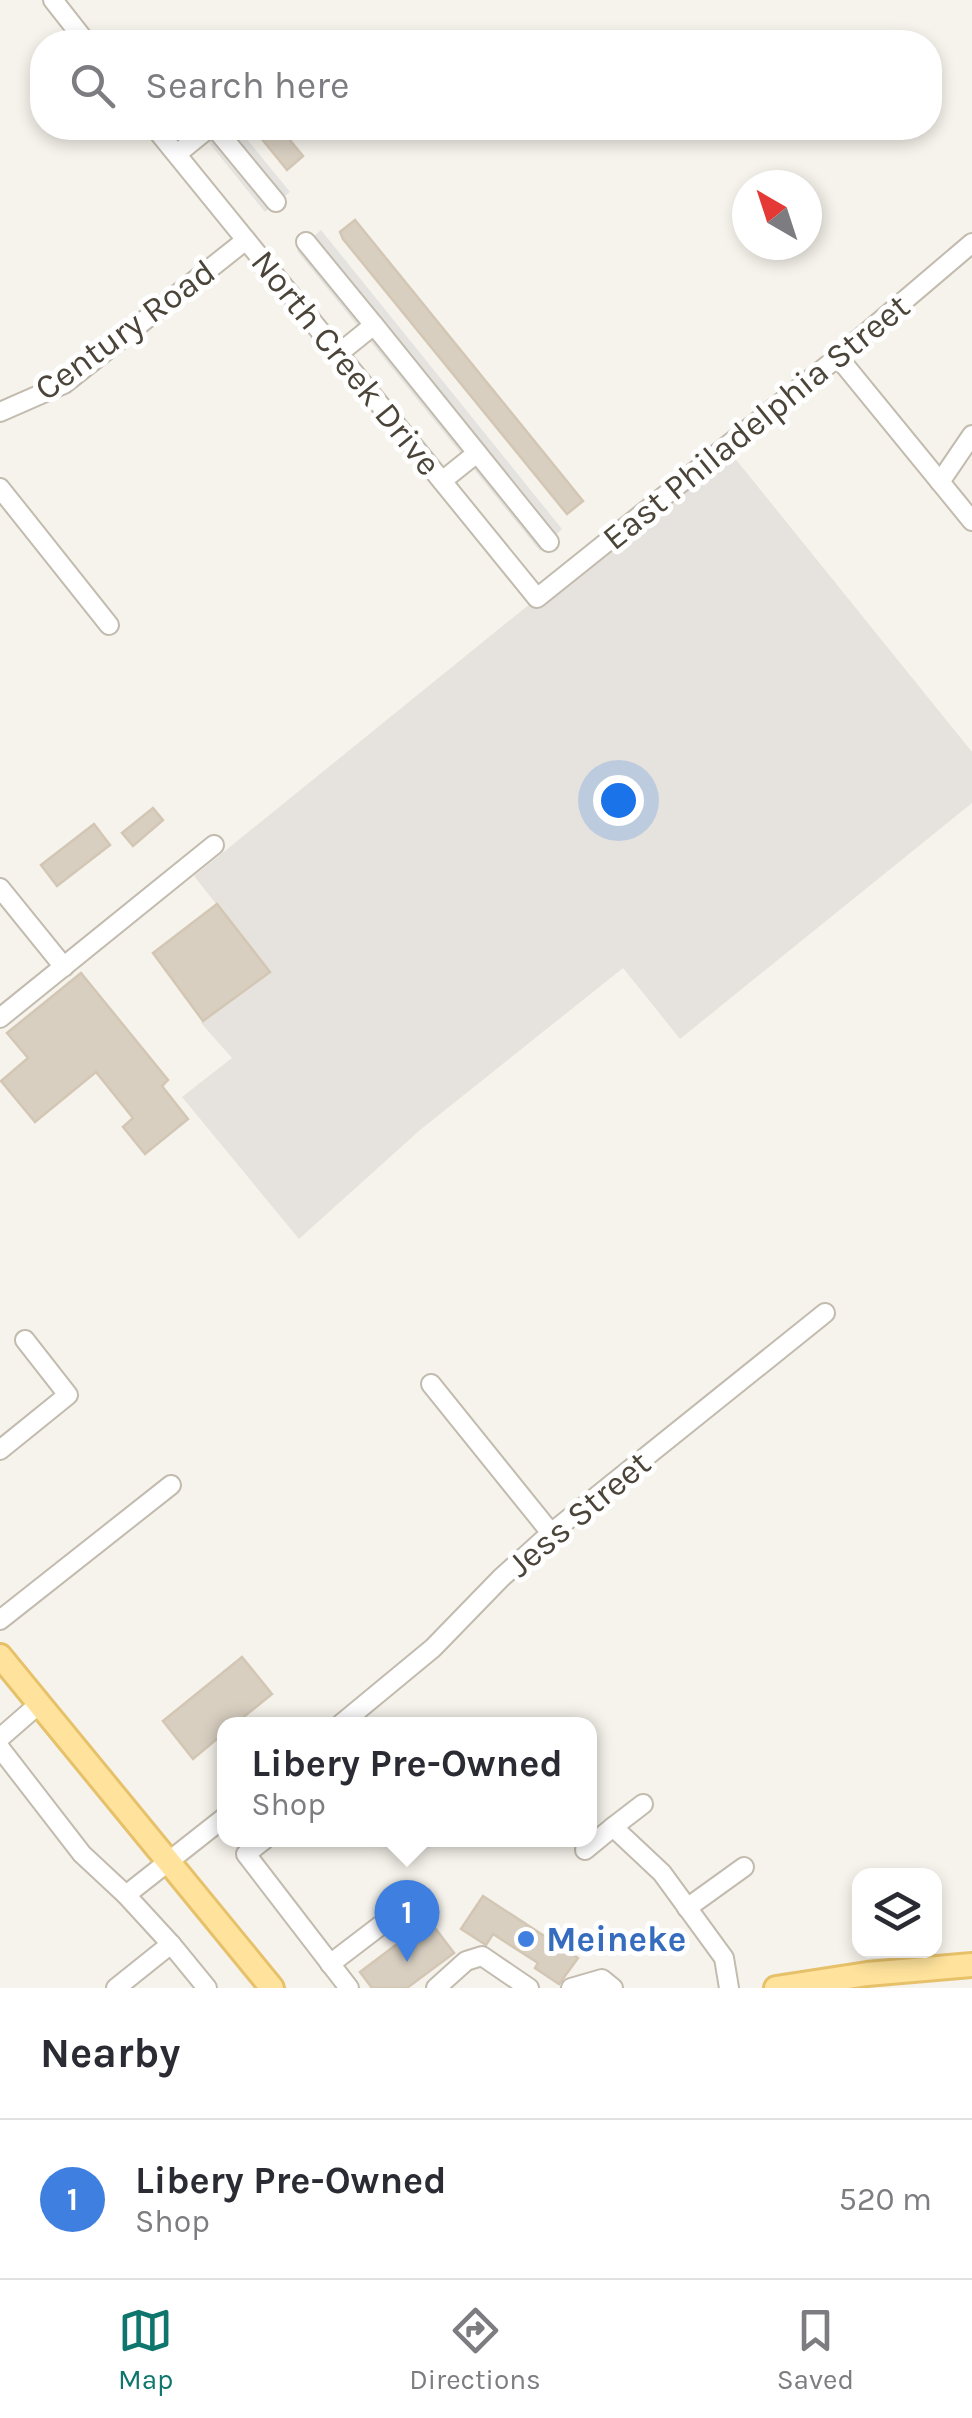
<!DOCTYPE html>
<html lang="en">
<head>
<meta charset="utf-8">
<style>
  :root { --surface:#fff; --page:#f7f7f7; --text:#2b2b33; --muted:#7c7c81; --line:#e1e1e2; --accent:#0f766e }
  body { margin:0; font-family:Karla,sans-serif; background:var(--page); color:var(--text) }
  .controls { position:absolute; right:30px; bottom:30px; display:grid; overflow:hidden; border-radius:20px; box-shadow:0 5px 15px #0003 }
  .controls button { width:90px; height:90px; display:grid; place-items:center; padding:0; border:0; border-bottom:2px solid var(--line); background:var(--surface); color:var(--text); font:50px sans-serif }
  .compass { position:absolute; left:732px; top:170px; width:90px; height:90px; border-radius:50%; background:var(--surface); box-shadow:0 5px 15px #0003; rotate:321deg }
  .you { position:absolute; left:618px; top:800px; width:35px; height:35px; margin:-25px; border:8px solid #fff; border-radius:50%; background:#1a73e8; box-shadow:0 0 0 15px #1a73e833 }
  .badge { display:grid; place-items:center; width:65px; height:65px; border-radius:50%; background:var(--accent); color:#fff; font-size:32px; font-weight:700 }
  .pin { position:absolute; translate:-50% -82px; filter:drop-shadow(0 2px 5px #0008) }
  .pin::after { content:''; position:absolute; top:52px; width:35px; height:30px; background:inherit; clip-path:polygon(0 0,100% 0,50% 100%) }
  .popup { position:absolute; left:217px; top:1717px; width:380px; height:130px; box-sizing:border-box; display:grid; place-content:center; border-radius:20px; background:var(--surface); filter:drop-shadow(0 2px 8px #0005); font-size:32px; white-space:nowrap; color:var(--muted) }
  .popup b { font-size:38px; color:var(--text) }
  .popup::after { content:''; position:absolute; left:50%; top:100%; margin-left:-20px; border:20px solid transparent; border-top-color:var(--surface) }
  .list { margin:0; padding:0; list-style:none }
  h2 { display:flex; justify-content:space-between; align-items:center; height:130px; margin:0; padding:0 40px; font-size:42px }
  h2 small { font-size:32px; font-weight:400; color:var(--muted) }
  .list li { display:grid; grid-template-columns:65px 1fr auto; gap:30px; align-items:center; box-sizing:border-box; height:160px; padding:0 40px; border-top:2px solid var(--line) }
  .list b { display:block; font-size:38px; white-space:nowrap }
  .list p { margin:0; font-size:32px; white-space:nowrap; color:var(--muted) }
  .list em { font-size:32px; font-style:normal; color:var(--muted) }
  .icon { flex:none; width:55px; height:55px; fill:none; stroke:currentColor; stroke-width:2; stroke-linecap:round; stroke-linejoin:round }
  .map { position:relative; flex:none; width:972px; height:1988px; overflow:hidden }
  .search { position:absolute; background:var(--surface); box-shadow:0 5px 15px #0003; left:30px; right:30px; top:30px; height:110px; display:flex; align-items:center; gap:25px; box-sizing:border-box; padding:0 35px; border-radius:40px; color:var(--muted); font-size:38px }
  .sheet { height:290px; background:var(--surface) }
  nav { display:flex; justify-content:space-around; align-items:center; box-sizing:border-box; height:140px; border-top:2px solid var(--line); background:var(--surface); font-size:28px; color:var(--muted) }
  nav a { display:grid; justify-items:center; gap:5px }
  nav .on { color:var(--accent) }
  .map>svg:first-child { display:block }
</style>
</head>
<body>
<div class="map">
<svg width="972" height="1988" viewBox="0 0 972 1988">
  <rect width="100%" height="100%" fill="#f6f3ec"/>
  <polygon fill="#e6e2dd" points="725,446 972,752 972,803 680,1039 623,968 420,1130 299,1239 182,1097 232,1058 201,1023 269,971 194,876"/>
  <g fill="#e5e3e0">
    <polygon points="197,128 238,128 290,192 265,212"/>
    <polygon points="321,230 562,529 540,551 297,251"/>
  </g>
  <g fill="#d8cfc1" stroke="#d3c7b4" stroke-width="2.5">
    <polygon points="253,128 280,128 303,156 287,170"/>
    <polygon points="355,220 583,501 567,514 343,239 340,232"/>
    <polygon points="153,808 163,820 133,846 122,833"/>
    <polygon points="94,824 110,845 57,886 41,865"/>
    <polygon points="217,904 270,972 203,1021 153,953"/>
    <polygon points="81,973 168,1080 162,1086 188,1119 145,1154 123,1127 133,1118 96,1072 35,1122 1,1081 28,1058 7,1033"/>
    <polygon points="242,1657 272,1694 235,1724 224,1724 224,1733 193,1759 163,1721"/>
    <polygon points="483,1896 578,1958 559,1984 535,1968 538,1963 493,1934 486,1945 461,1929"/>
    <polygon points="429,1920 454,1953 407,1988 372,1988 360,1972"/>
  </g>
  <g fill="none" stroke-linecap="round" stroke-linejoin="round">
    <g stroke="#c2bbae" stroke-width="22">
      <g id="minor">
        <polyline points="53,0 86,42"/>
        <polyline points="155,128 537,598 838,357 972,243"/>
        <polyline points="215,128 276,202"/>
        <polyline points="177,154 209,128"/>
        <polyline points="306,242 374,325 338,354"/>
        <polyline points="374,325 549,542"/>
        <polyline points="838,357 972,521"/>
        <polyline points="0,412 64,384 246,240"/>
        <polyline points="442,481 477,453"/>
        <polyline points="940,482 972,435"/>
        <polyline points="0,488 109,625"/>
        <polyline points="0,888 64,967"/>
        <polyline points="0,1018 214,845"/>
        <polyline points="431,1384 551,1533"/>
        <polyline points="0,1450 68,1395 25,1340"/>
        <polyline points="0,1620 171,1485"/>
        <polyline points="341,1724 433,1648 501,1578 551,1533 825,1313"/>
        <polyline points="0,1738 39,1704"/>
        <polyline points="0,1748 82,1854 126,1895"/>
        <polyline points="643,1804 613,1827 662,1873 724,1958 729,1988"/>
        <polyline points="264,1840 246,1854 349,1988"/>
        <polyline points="585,1850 613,1827"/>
        <polyline points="687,1908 744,1867"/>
        <polyline points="171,1944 126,1895 225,1817"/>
        <polyline points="330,1964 385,1922"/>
        <polyline points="116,1988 171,1944 207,1988"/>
        <polyline points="436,1988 466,1961 482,1956 529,1988"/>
        <polyline points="571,1988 602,1979 613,1988"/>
      </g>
    </g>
    <g stroke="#e6c16a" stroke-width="28">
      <g id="major">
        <polyline points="0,1656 272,1988"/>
        <polyline points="776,1988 867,1974 972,1965"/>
      </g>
    </g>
    <use href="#minor" stroke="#fff" stroke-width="18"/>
    <use href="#major" stroke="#ffe39c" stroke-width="22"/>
  </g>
  <circle fill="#3f7fe0" stroke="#fff" stroke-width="4" cx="526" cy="1939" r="10"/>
  <g text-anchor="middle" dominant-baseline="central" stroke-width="10" stroke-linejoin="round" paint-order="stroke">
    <g font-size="35" fill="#4b4439" stroke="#fff">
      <text transform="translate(125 330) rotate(-36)">Century Road</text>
      <text transform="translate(346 363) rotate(51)">North Creek Drive</text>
      <text transform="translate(756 422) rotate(-39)">East Philadelphia Street</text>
      <text transform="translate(579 1514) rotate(-40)">Jess Street</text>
    </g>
    <g font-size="35" font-weight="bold" fill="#366cbe" stroke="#fff" text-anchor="start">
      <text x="546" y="1939">Meineke</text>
    </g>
  </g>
</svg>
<div class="controls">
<button><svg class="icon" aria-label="layers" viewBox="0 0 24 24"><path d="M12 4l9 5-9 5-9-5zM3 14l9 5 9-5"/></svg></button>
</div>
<svg class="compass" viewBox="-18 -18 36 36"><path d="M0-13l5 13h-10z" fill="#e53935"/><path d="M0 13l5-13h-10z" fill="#7c7c81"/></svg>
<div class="you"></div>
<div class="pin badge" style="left:407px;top:1962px;background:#3f7fe0">1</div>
<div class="popup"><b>Libery Pre-Owned</b>Shop</div>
<div class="search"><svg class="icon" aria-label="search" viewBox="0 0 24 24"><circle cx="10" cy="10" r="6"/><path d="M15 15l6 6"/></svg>Search here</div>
</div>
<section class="sheet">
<h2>Nearby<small></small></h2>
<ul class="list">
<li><span class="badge" style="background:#3f7fe0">1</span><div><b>Libery Pre-Owned</b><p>Shop</p></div><em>520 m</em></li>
</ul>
</section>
<nav>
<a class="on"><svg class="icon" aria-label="map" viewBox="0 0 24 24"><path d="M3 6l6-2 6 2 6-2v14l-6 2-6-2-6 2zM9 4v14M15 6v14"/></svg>Map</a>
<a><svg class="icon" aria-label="directions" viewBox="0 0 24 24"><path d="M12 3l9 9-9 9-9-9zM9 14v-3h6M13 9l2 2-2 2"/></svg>Directions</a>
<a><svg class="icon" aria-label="saved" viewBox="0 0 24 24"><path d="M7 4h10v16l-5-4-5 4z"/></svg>Saved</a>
</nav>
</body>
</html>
